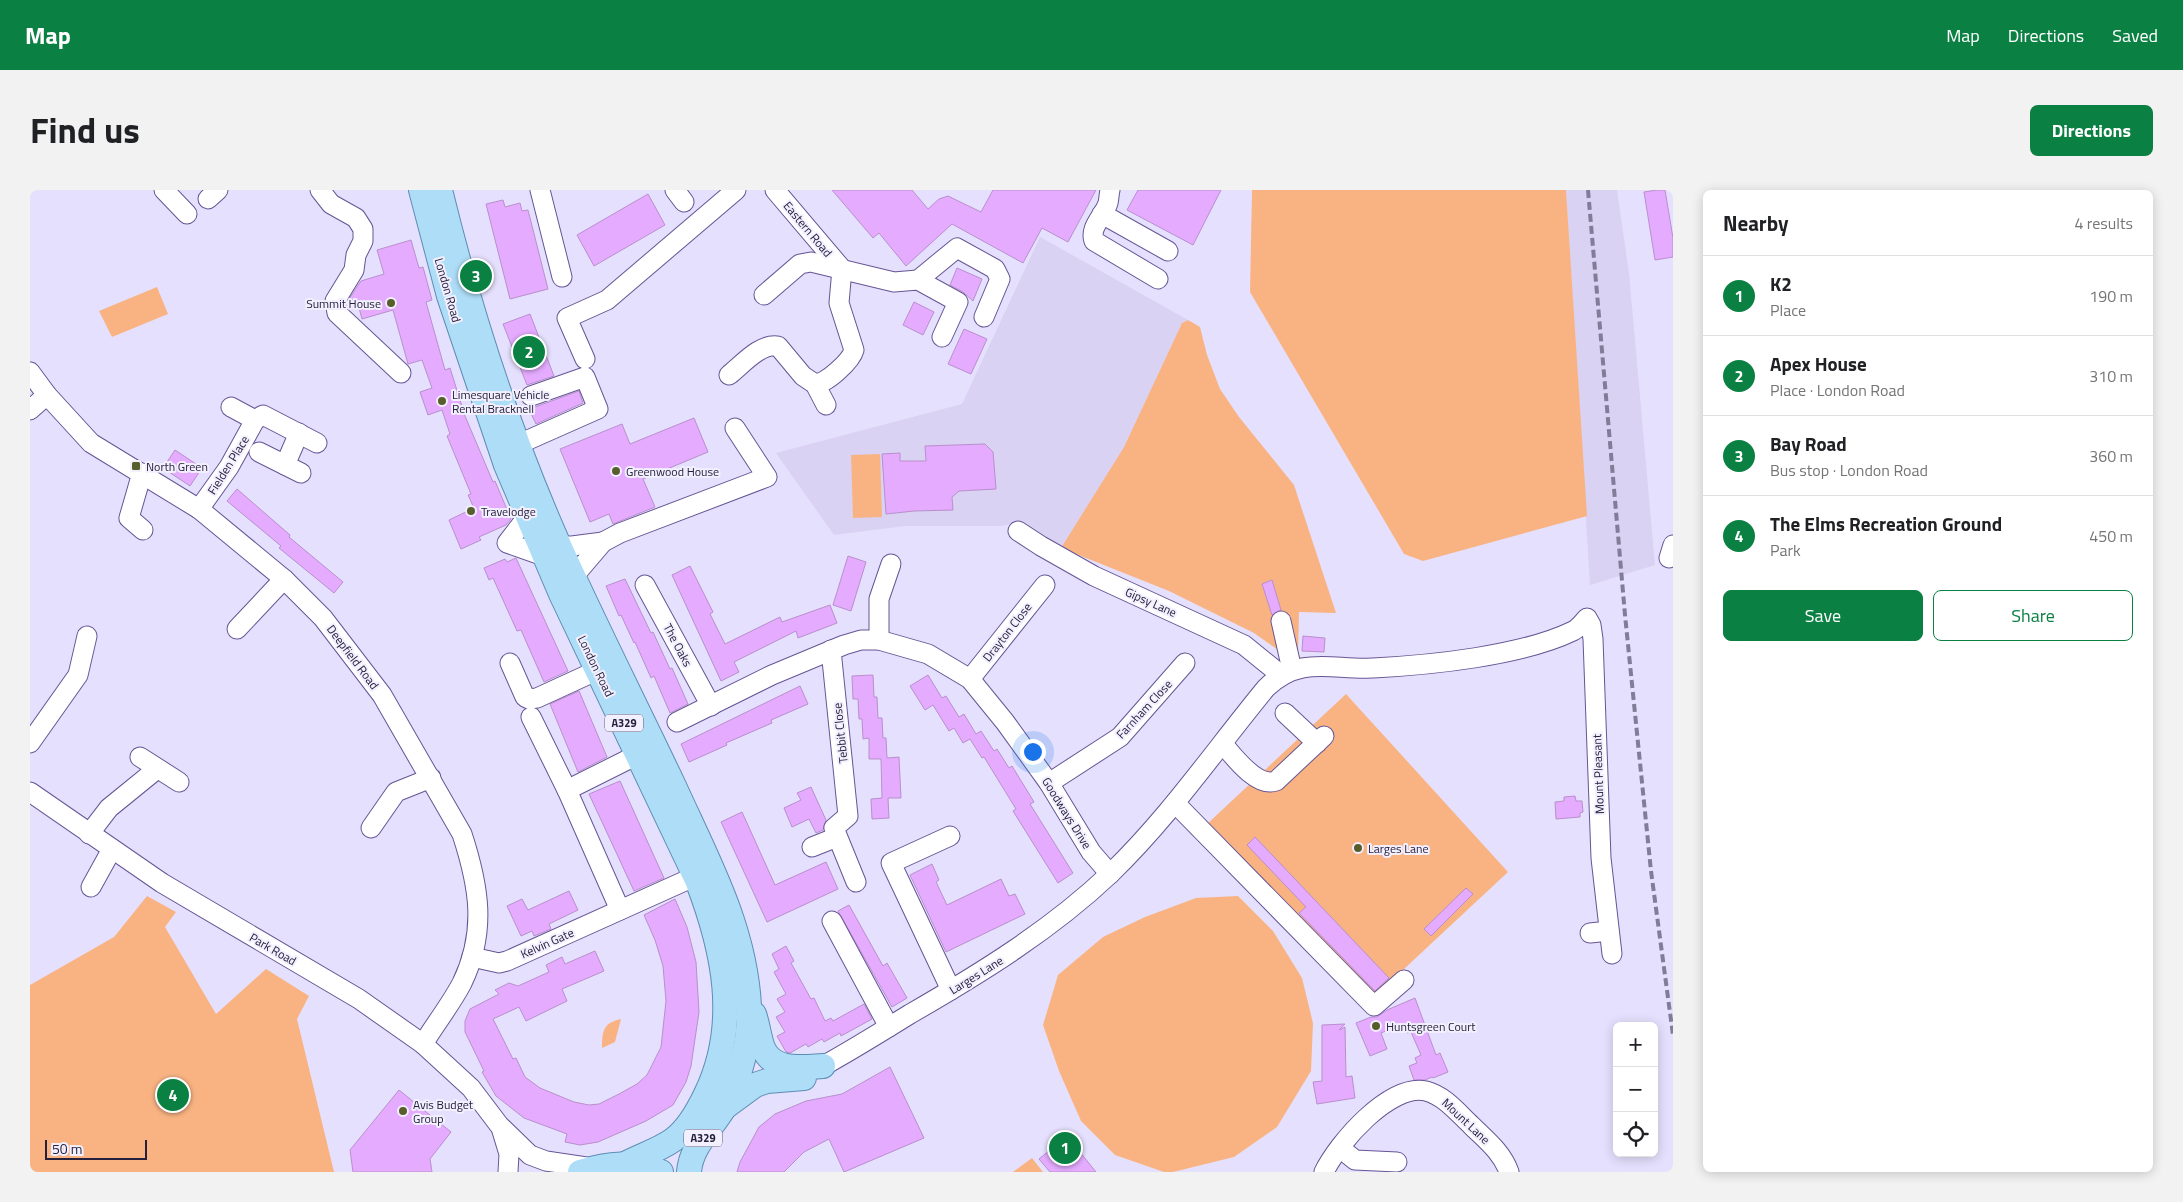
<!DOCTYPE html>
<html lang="en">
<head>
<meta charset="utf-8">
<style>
  :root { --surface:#fff; --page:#f2f2f2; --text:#202124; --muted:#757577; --line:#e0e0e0; --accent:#0b8043 }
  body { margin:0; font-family:"Titillium Web",sans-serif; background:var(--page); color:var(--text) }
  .controls { position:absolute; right:15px; bottom:15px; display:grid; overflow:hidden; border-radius:8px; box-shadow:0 2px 12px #0003 }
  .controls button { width:45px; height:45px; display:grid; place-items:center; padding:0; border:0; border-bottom:1px solid var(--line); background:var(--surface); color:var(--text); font:25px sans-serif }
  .scale { position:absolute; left:15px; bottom:12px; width:102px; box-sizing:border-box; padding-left:5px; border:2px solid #27203b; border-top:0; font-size:14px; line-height:18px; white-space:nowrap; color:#27203b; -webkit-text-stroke:4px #f2effe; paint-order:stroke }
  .you { position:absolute; left:1002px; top:561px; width:18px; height:18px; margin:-12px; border:4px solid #fff; border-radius:50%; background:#1a73e8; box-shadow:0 0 0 8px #1a73e833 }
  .badge { display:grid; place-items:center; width:32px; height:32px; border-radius:50%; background:var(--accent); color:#fff; font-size:16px; font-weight:700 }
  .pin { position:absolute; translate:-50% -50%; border:2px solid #fff; box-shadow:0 1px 5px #0006 }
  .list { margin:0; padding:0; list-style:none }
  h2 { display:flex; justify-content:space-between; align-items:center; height:65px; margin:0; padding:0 20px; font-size:21px }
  h2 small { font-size:16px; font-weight:400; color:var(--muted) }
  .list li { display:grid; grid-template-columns:32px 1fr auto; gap:15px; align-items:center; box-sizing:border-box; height:80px; padding:0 20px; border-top:1px solid var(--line) }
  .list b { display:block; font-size:19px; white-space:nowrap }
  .list p { margin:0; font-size:16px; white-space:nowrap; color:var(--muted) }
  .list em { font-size:16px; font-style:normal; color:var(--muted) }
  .actions { display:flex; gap:10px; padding:15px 20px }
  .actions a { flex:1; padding:11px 0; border:1px solid var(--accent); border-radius:8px; text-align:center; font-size:18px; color:var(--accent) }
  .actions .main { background:var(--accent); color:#fff }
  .icon { flex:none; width:28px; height:28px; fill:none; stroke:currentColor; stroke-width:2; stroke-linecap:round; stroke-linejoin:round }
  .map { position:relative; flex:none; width:1643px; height:982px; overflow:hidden; border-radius:8px }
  header { display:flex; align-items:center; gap:30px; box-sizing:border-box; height:70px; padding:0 25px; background:var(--accent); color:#fff }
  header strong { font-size:24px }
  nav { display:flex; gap:28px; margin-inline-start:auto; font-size:18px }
  .intro { display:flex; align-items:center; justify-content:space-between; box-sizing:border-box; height:120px; padding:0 30px }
  h1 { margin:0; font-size:35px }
  .button { padding:12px 22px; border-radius:8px; background:var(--accent); color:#fff; font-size:18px; font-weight:700 }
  main { display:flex; gap:30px; padding:0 30px }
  aside { flex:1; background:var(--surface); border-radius:8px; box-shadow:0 2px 12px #0003 }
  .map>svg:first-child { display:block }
</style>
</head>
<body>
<header>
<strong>Map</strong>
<nav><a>Map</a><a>Directions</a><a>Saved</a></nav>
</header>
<div class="intro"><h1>Find us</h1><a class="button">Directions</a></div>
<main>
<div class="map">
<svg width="1643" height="982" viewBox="0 0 1643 982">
  <rect width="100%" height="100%" fill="#e5e0fd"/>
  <g fill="#d9d2f2">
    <polygon points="1536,0 1587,0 1599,83 1625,375 1560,395"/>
    <polygon points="1010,47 1158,130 1152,133 1094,257 1031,358 988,332 972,336 875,336 804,345 746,263 932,214"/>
  </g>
  <g fill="#f9b383">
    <polygon points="1222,0 1536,0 1557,326 1393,371 1374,364 1220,102"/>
    <polygon points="127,97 138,124 82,147 69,121"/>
    <polygon points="1158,130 1170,137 1177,165 1190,199 1209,227 1264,295 1306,423 1269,422 1268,464 1251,462 1224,443 1139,401 1031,358 1094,257 1152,133"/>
    <polygon points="850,264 852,327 823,328 821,265"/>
    <polygon points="1316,504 1478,682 1344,807 1176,635"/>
    <polygon points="117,706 146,722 135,737 186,824 236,779 279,806 267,829 304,982 0,982 0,795 84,747"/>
    <polygon points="1208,706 1243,741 1272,788 1283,833 1281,881 1247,937 1204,967 1143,982 1134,982 1085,965 1051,931 1029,881 1013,835 1028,785 1073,747 1115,727 1166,708"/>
    <path d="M591,829L585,852L572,858C572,841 573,833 591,829Z"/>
    <polygon points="1002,968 1013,982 983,982"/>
  </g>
  <g fill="#e4abfe" stroke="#b98fcc">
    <polygon points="802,0 882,0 898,19 909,9 918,6 951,22 963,0 1066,0 1038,52 1012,38 993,73 922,34 876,76 849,43 843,48"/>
    <polygon points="1108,0 1191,0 1163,55 1097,20"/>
    <polygon points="1627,0 1635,0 1643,48 1643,67 1625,70 1614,2"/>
    <polygon points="618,4 635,35 564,76 547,45"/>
    <polygon points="473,10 475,17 490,13 492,21 498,20 518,99 480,109 456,14"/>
    <polygon points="381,50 389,78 393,77 402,110 396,112 415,180 420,178 435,226 463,292 465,291 481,329 476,335 449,347 451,350 431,359 419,330 444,318 438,305 441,304 417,246 420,244 412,220 398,225 390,202 402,198 392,170 378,174 363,120 332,129 328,114 319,109 331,91 354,84 347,60"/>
    <polygon points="927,78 952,89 943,111 933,102 920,95"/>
    <polygon points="884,112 904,122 893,145 873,135"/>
    <polygon points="500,124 524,186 497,195 473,134"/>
    <polygon points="934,139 957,149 941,184 918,174"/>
    <polygon points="549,201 553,213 506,234 498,217 505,217"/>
    <polygon points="664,228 678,262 613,289 625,317 583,334 579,324 560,332 530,259 592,234 600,254"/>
    <polygon points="955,254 963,262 966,299 929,301 922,307 923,320 884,321 856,324 852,264 870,263 870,271 896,271 895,256"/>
    <polygon points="145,260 172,278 160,296 133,278"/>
    <polygon points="207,299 260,345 259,347 313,392 304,403 249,358 251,356 197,311"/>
    <polygon points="818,366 836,372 821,421 803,415"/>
    <polygon points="486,368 538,481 514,492 491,440 487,441 463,388 459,390 454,378 475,369 477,372"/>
    <polygon points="660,376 683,422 680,424 695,454 750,427 752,432 800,415 807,433 768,448 766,441 704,472 709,482 691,491 642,385"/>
    <polygon points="595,389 621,443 623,442 640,479 642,478 658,514 640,523 624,486 621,488 605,452 604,453 591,425 589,426 576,396"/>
    <polygon points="1242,390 1251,420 1242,425 1232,394"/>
    <polygon points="1273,446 1295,448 1294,462 1272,461"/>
    <polygon points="843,485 844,507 847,507 848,528 852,528 853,548 856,548 857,568 869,567 871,608 858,608 859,628 842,629 841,609 852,608 851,569 839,569 839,548 833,549 832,529 829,529 828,509 823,509 822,486"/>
    <polygon points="898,485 912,508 916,506 929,527 934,524 946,544 951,541 964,561 967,559 979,578 982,576 1004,612 1000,614 1043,683 1028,693 983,621 986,619 954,567 952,568 940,549 933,553 924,538 919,541 903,515 895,520 880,496"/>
    <polygon points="770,496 778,514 741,530 742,533 696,553 697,555 659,572 651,554"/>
    <polygon points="549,501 577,567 548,582 520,514"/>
    <polygon points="590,591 634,688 604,701 559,604"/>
    <polygon points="781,597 796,630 793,640 786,643 779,629 762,637 754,618 771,610 767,603"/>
    <polygon points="1545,606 1546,611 1552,611 1553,622 1550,623 1550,627 1526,629 1525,612 1534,611 1534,607"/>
    <polygon points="712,622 745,695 796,672 808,699 737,732 691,632"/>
    <polygon points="1225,647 1359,788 1345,801 1269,723 1276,717 1217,655"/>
    <polygon points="902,674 909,690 906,692 917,715 971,689 979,706 985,704 995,724 916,762 880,685"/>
    <polygon points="1436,698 1443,704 1401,746 1394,739"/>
    <polygon points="539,701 548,720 519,734 521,739 504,746 502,741 491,746 477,716 492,709 498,720"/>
    <polygon points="645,709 657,737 666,772 669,822 661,876 656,892 643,915 616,931 568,952 550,955 535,952 537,944 494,928 466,906 452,882 454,881 435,842 435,831 440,819 469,804 465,800 479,793 488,796 519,782 516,775 532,767 535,774 565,761 574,781 532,799 537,811 496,831 489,817 463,829 483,869 486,868 495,887 510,898 544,912 559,915 569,914 589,904 607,894 617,885 631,857 636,811 633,776 625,750 614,725"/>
    <polygon points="819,715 853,776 857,773 877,808 862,817 808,721"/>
    <polygon points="756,756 764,771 761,773 781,809 784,808 795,831 801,828 803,831 834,814 842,829 811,846 810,843 794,852 792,849 778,857 776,854 760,863 756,862 747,846 755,842 746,827 755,822 747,809 756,804 744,782 749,779 742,764"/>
    <polygon points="1385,808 1406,865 1410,863 1418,882 1403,888 1402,887 1395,890 1384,890 1379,876 1387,873 1385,868 1391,865 1381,842 1377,843 1373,834 1351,843 1357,859 1340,866 1326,833 1341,827 1347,827 1357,820"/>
    <polygon points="1315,834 1309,840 1315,837 1316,887 1322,886 1325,908 1287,914 1283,892 1292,891 1292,835"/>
    <polygon points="860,877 894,948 814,982 799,949 774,962 754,982 707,982 710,972 729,937 745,924 776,911 812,904"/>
    <polygon points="369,900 421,942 400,969 402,982 323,982 320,960"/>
    <polygon points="1037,946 1066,982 1020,982 1009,969"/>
  </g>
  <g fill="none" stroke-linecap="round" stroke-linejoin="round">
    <g stroke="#665594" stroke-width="21">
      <g id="minor">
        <polyline points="134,0 157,24"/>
        <polyline points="290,0 301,14 326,28 333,39 333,51 326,65 324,80 305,111 307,123 371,183"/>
        <polyline points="510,0 532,87"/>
        <polyline points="645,0 654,12"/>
        <polyline points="745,0 812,79"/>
        <path d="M1080,0C1079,4 1079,9 1078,13C1074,26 1059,37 1064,51L1128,89"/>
        <polyline points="178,9 188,0"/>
        <polyline points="1072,24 1138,61"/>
        <polyline points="888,90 927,58 965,79 970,89 954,127"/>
        <polyline points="734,105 770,74 781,72 864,92 888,90 928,112 912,147"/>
        <polyline points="555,169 537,128 577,110 706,0"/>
        <path d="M0,182L17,205L61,253L169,319L254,389L293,428L352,505L432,644C449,696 457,741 432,793C421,814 406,833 393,854"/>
        <path d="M699,185C712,175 730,153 748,156L773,186L785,194L796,215"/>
        <path d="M785,194C796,194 821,171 824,160L809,113L812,79"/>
        <polyline points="201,217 225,230"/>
        <polyline points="0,220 17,205"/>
        <polyline points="489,254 568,219 555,187 501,206"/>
        <polyline points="229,262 255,275 269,243"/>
        <polyline points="255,275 271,283"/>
        <polyline points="112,283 99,328 113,340"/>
        <polyline points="169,319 199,277 225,230 233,225 287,253"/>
        <polyline points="497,327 477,353 514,366"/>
        <polyline points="988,341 1011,356 1064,386 1214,455 1251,485"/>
        <polyline points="530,356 542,356 573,352"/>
        <polyline points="1639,368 1643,355"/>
        <polyline points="544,386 573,352 590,343 737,287 705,238"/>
        <polyline points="615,395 681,516"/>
        <polyline points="1251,431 1262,480"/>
        <polyline points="207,439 254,389"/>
        <polyline points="849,450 849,409 861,374"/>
        <polyline points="801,460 818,626 804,638 826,692"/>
        <polyline points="480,473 495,507 499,509 507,508 568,480"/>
        <polyline points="940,489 1015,395"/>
        <polyline points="1255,523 1287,553"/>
        <polyline points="501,527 537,600 590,720"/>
        <polyline points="647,532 742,485 814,455 831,450 849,450 898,464 940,489 975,532 1019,593 1061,662 1080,684"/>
        <polyline points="0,553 48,485 57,446"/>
        <path d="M1193,554C1204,567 1227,598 1246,591L1294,546"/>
        <polyline points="110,567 149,592"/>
        <polyline points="1019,593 1090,547 1155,473"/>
        <polyline points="537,600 609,564"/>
        <polyline points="0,602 132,693 329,809 393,854 441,898 469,935 500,965 516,971 563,978"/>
        <polyline points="1145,613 1344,816 1374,790"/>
        <polyline points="341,638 366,602 401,588"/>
        <polyline points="59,644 79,618 127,579"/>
        <polyline points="920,646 861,673 921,800"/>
        <polyline points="782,657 807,647"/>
        <polyline points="61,697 82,659"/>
        <polyline points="802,731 859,837"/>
        <polyline points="1560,743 1579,741"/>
        <polyline points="442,767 469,773 477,771 657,690"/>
        <path d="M793,876C822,860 851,842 880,824C951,783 1021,740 1081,683C1139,627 1185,560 1236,498C1270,465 1301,480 1343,478C1401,475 1491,466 1543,441C1549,438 1553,432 1557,428L1561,435L1563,449L1571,668L1582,764"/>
        <polyline points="472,941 479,964 478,982"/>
        <polyline points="1310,958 1325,970 1367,972"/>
        <path d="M1294,982C1308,953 1360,893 1396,901C1415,906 1428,923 1441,935C1456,950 1472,962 1479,982"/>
      </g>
    </g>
    <g stroke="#5c8db3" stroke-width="26">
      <g id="major">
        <path d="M391,0L419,106L476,275L531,404L667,690C694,760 710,834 676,904C668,921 658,939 643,950C629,960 610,966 595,974"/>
        <path d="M410,0C440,123 480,246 532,362C568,441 607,518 644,596C676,667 715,736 719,816C720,849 711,889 694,918C681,940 661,956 659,982"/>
        <path d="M724,824C728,835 729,848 733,858C743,882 772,877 793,876"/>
        <polyline points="695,917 725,895 737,891 774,888"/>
        <path d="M550,982C577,974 605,970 631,982"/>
      </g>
    </g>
    <use href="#minor" stroke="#fff" stroke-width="19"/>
    <use href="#major" stroke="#aeddf8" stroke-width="24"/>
    <polyline stroke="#827c98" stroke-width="4" stroke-dasharray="8 4" stroke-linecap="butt" points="1558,0 1595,425 1621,681 1643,845"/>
  </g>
  <g fill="#575d2b" stroke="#f2effe" stroke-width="2">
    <circle cx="361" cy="113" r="5"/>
    <circle cx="412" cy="211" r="5"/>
    <rect x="101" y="271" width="10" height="10" rx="2.5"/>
    <circle cx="586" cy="281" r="5"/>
    <circle cx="441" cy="321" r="5"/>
    <circle cx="1328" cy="658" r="5"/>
    <circle cx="1346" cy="836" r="5"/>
    <circle cx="373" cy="921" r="5"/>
  </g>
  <g text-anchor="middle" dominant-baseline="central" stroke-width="4" stroke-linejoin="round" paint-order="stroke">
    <g fill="#f2effe" stroke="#645e76" stroke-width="1">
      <rect x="575" y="524.5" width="38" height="17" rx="4"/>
      <rect x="654" y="939.5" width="38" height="17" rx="4"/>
    </g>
    <g font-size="11" font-weight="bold" fill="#27203b">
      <text x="594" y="533">A329</text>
      <text x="673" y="948">A329</text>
    </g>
    <g font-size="12" fill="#27203b" stroke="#f2effe">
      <text transform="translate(778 39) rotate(50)">Eastern Road</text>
      <text transform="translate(418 100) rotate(74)">London Road</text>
      <text transform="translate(198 275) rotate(-58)">Fielden Place</text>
      <text transform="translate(1121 412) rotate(24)">Gipsy Lane</text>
      <text transform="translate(977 442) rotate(-52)">Drayton Close</text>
      <text transform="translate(648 455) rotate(62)">The Oaks</text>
      <text transform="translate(323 467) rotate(53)">Deepfield Road</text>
      <text transform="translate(566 476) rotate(64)">London Road</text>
      <text transform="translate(1114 519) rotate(-47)">Farnham Close</text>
      <text transform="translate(810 543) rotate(-96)">Tebbit Close</text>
      <text transform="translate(1568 584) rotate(-92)">Mount Pleasant</text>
      <text transform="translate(1037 623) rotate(58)">Goodways Drive</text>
      <text transform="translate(517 753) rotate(-24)">Kelvin Gate</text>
      <text transform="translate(243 759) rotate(30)">Park Road</text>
      <text transform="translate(946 785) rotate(-32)">Larges Lane</text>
      <text transform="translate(1436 931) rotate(43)">Mount Lane</text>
    </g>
    <g font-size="12" fill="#27203b" stroke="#f2effe" text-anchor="start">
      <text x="351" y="113" text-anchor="end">Summit House</text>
      <text x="422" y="204">Limesquare Vehicle<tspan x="422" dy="14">Rental Bracknell</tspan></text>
      <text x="116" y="276">North Green</text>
      <text x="596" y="281">Greenwood House</text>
      <text x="451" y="321">Travelodge</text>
      <text x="1338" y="658">Larges Lane</text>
      <text x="1356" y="836">Huntsgreen Court</text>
      <text x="383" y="914">Avis Budget<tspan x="383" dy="14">Group</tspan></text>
    </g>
  </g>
</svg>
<div class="controls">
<button>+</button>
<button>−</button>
<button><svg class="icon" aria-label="locate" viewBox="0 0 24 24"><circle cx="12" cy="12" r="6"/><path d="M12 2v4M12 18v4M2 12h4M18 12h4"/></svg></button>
</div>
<div class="scale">50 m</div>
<div class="you"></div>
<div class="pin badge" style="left:1035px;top:958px">1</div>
<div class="pin badge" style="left:499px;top:162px">2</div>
<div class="pin badge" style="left:446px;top:86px">3</div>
<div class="pin badge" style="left:143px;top:905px">4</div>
</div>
<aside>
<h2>Nearby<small>4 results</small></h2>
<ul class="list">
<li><span class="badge">1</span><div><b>K2</b><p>Place</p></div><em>190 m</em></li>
<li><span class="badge">2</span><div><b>Apex House</b><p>Place · London Road</p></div><em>310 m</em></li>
<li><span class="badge">3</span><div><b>Bay Road</b><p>Bus stop · London Road</p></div><em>360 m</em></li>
<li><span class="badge">4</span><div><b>The Elms Recreation Ground</b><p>Park</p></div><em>450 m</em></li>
</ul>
<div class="actions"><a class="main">Save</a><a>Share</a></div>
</aside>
</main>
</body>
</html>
